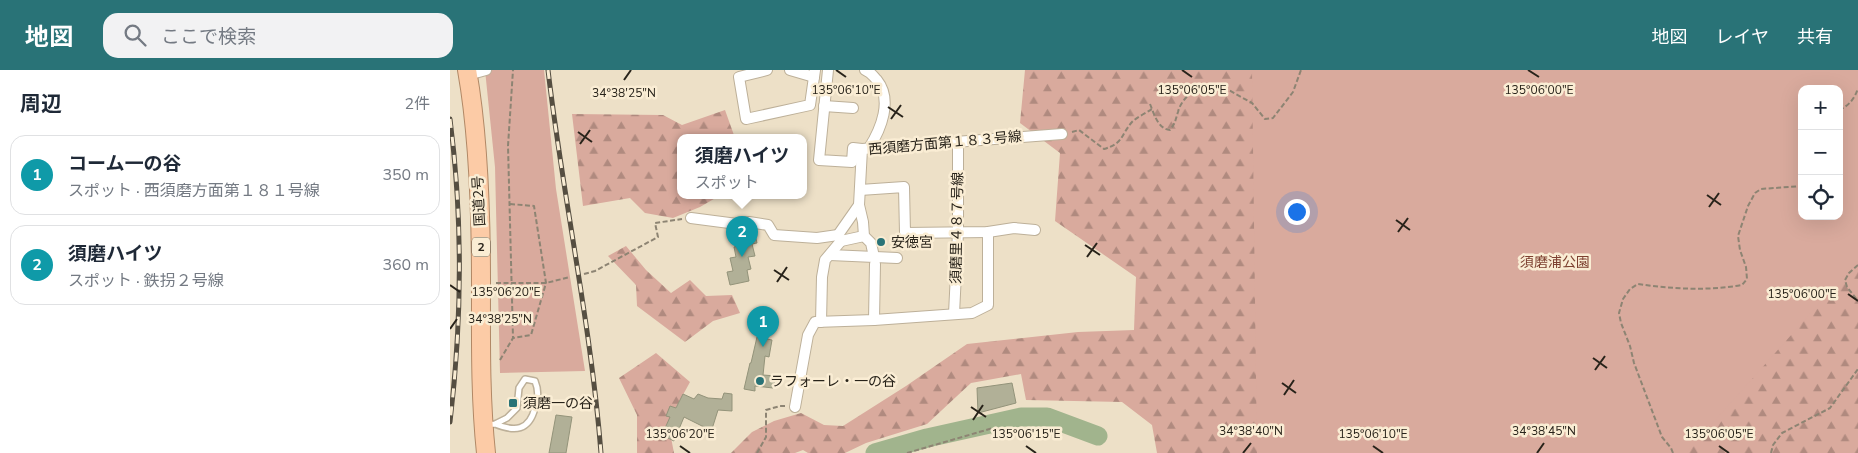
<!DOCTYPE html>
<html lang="ja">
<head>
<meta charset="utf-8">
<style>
  :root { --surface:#fff; --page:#f2f2f3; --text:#1f2937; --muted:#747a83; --line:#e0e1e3; --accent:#297377 }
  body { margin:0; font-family:"Nunito Sans","Noto Sans JP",sans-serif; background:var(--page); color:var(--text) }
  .controls { position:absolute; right:15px; top:15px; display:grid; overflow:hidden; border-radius:10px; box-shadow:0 5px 20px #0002 }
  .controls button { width:45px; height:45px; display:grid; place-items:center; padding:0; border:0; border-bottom:1px solid var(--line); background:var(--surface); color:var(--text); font:25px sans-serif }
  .you { position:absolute; left:846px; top:141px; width:18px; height:18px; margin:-12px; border:4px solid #fff; border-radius:50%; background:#1a73e8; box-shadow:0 0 0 8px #1a73e833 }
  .badge { display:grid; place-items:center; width:32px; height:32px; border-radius:50%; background:var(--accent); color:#fff; font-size:16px; font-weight:700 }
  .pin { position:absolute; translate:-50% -41px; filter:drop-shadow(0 1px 2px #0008) }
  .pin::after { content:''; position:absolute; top:26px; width:18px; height:15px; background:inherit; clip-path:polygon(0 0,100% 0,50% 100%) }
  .popup { position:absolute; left:227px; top:64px; width:130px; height:65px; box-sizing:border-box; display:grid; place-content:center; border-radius:10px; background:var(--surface); filter:drop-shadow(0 1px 4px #0005); font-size:16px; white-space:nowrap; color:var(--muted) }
  .popup b { font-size:19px; color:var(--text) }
  .popup::after { content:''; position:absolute; left:50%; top:100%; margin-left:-10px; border:10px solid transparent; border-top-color:var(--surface) }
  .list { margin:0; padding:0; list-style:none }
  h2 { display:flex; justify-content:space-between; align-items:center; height:65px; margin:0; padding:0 20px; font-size:21px }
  h2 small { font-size:16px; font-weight:400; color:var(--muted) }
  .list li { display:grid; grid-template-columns:32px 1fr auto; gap:15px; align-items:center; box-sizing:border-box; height:80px; margin:0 10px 10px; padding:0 10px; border:1px solid var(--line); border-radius:15px }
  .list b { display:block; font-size:19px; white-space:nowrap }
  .list p { margin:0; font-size:16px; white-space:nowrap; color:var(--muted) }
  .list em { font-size:16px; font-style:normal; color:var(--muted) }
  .icon { flex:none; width:28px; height:28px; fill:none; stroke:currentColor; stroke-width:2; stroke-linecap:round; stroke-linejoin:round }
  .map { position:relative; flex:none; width:1408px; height:383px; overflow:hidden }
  header { display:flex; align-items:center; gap:30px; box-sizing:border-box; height:70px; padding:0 25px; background:var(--accent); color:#fff }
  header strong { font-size:24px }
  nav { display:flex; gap:28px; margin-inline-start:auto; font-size:18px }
  .search { width:350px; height:45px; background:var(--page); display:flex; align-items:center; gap:12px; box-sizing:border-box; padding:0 18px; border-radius:15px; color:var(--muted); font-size:19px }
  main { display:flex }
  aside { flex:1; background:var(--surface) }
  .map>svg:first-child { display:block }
</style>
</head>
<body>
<header>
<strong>地図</strong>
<div class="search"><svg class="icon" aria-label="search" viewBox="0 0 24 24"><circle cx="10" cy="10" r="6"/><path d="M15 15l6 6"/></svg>ここで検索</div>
<nav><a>地図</a><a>レイヤ</a><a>共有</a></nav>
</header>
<main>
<aside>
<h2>周辺<small>2件</small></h2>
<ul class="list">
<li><span class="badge" style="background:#0f9aa8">1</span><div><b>コーム一の谷</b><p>スポット · 西須磨方面第１８１号線</p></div><em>350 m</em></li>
<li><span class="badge" style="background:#0f9aa8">2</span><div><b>須磨ハイツ</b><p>スポット · 鉄拐２号線</p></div><em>360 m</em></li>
</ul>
</aside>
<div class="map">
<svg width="1408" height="383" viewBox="0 0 1408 383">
  <defs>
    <pattern id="forest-firs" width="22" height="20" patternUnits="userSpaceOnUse" patternTransform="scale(1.25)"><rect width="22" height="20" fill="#d9aa9d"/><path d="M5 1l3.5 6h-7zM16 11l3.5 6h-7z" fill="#b08a7f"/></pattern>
  </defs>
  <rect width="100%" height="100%" fill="#ede0c7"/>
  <g fill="url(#forest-firs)" fill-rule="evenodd">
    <path d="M575,0H1408V383H707L702,355L672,332L576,330L571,304L521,313L477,354L416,373L395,383H358L353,380L345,383H281L302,362L324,351L351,343L374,355L393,356L456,316L517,274L628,262L684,260L686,207L605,151L610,83L570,53ZM1352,19H1389V146H1352Z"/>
    <polygon points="275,40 285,68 231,68 231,126 269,126 250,137 223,148 195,143 180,128 133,136 122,44 213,45 232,55"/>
    <polygon points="176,176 196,200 221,223 240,210 256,226 282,225 290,243 263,251 235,272 187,236 186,215 158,186"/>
    <polygon points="206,283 240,312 218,352 224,383 187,383 187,345 169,308"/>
  </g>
  <g fill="#d9aa9d" fill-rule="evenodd">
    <polygon points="35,0 94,0 106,119 135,301 50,303 45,97"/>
    <path d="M802,0H1408V190L1236,383H807ZM1352,19H1389V146H1352Z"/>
  </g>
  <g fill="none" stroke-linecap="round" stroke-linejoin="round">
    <polyline stroke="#a1b48d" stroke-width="19" points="425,383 477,368 571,347 597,347 648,366"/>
  </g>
  <g fill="#b1b097" stroke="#93937a">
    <polygon points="304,160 307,173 302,174 305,186 298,187 301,199 297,200 299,211 280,215 277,202 283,201 280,188 286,187 284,177 288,176 286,164"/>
    <polygon points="307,267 322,270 319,287 315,286 313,305 326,306 323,318 305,316 305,321 294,319 300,293 301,293"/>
    <polygon points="562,313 566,333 528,343 527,318"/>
    <polygon points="274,323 282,324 282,341 268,340 262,359 252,356 234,347 224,371 212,365 220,347 216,346 220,336 226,338 233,324 244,329 248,324 258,328 272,329"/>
    <polygon points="106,345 122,347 116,383 99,383"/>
  </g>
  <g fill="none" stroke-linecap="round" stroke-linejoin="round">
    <g stroke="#bdb099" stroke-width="8">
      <path id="service" d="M36,355L45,354L57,348L67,338L69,318L75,309L85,311C89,321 88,327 85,338C79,361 65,362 45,354"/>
    </g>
    <g stroke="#bdb099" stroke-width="12">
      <g id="minor">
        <polyline points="317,0 289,7 296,49 360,35 365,0"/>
        <polyline points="340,0 364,7"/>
        <polyline points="378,0 369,90 402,92 403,78 412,79 612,64"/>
        <path d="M415,0C421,2 423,6 427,10C443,30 431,59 419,78"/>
        <polyline points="18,5 36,0"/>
        <polyline points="374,36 403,38"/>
        <polyline points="410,120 454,117 455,163 538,162 564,158 585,160"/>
        <polyline points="409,135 413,152 414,166 421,173 424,187"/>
        <polyline points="241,148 287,154 299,152 318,155 324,165 367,168 388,165"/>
        <polyline points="391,171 414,166"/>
        <polyline points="380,185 447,188"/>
        <polyline points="504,244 508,162 508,71"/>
        <polyline points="424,250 425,194"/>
        <polyline points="371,252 372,207 375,190 391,171 388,165 409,135 412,79"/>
        <polyline points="345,337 358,265 365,252 424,250 522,243 538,235 538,162"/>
      </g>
    </g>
    <g stroke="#b18866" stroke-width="20">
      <path id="trunk" d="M17,0C29,67 31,144 31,212C31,269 30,326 36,383"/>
    </g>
    <g stroke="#8d8473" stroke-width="2" stroke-dasharray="5 2.5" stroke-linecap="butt">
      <path d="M700,34C704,44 708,59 720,60C726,52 725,51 728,42C730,32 740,23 747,17L775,18L802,33L815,49L823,48L843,22L851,0"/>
      <path d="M1389,40C1399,36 1405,28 1408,18"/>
      <path d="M622,62L629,60L654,79C674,73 670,66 682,52C687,47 696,43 702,39"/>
      <polyline points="60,134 84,136 96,213 81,265 63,268"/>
      <polyline points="1408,195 1399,203 1395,210 1397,217 1408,231"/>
      <polyline points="134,204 145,201 208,167 205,153 232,149"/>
      <polyline points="46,213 96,213 120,207"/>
      <polyline points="50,290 63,268 58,76 63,0"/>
      <polyline points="307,383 316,367 316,340 330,336 335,336"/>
      <polyline points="457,383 543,358"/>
      <path d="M1223,383L1221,378L1212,367L1184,293L1180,276L1171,253L1169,243L1173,229L1180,219L1188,214C1222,219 1258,221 1292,215L1297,209L1296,197L1290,180L1288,166L1298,136L1305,123L1311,119L1352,116"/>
      <polyline points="1321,383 1323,375 1332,363 1380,338 1408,299"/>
    </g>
    <use href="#service" stroke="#fff" stroke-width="5"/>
    <use href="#minor" stroke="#fff" stroke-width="10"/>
    <use href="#trunk" stroke="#fccba6" stroke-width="18"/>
    <g stroke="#554e41" stroke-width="5">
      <g id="rail">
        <path d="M98,0C113,128 141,255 151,383"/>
        <path d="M0,49C13,150 12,251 0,352"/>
      </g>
    </g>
    <use href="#rail" stroke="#faedd4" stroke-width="3" stroke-dasharray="9" stroke-linecap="butt"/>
  </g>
  <path fill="none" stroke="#28231a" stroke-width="2" d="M386,0L396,7M732,0L742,7M1078,0L1089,7M174,10L181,0M438,37L453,47M441,49L451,35M128,62L142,72M130,74L140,60M1257,125L1271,135M1259,137L1269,123M946,150L960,160M948,162L958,148M635,175L650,185M637,187L647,173M324,200L339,210M327,212L337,197M0,215L10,222M1398,224L1408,231M0,259L7,249M1143,288L1157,298M1145,300L1155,286M832,313L846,323M834,325L844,310M521,337L536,347M523,350L533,335M230,376L240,383M576,376L586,383M923,376L933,383M1269,376L1279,383M793,383L801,373M1087,383L1094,373"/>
  <g fill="#297377" stroke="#faedd4" stroke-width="2">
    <circle cx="431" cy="172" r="5"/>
    <circle cx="310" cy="311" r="5"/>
    <rect x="58" y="328" width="10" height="10" rx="2.5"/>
  </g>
  <g text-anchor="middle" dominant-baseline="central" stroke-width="5" stroke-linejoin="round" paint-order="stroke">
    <rect fill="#faedd4" stroke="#676052" stroke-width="1" x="22" y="167.5" width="18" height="19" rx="4"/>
    <g font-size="12" font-weight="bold" fill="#28231a">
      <text x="31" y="177">2</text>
    </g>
    <g font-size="14" fill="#28231a" stroke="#faedd4">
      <text transform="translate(495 73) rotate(-5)">西須磨方面第１８３号線</text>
      <text transform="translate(29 131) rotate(-93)">国道2号</text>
      <text transform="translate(507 158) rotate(-89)">須磨里４８７号線</text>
    </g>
    <g font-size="14" fill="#28231a" stroke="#faedd4" text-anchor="start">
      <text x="441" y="172">安徳宮</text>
      <text x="320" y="311">ラフォーレ・一の谷</text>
      <text x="73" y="333">須磨一の谷</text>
    </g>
    <g font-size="14" fill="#7d4030" stroke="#faedd4">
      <text x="1105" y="192">須磨浦公園</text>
    </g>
  </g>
  <g font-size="12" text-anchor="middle" fill="#28231a" stroke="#faedd4" stroke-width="5" stroke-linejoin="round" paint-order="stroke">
    <text x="396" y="24">135°06'10"E</text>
    <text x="742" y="24">135°06'05"E</text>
    <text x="1089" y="24">135°06'00"E</text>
    <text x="174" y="27">34°38'25"N</text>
    <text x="56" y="226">135°06'20"E</text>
    <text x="1352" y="228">135°06'00"E</text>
    <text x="50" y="253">34°38'25"N</text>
    <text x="801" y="365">34°38'40"N</text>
    <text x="1094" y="365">34°38'45"N</text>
    <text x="230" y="368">135°06'20"E</text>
    <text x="576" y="368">135°06'15"E</text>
    <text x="923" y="368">135°06'10"E</text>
    <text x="1269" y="368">135°06'05"E</text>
  </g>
</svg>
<div class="controls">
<button>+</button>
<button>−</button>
<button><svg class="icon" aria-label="locate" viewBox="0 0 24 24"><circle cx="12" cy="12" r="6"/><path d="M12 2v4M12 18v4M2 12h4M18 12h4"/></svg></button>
</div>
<div class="you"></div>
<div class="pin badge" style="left:313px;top:277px;background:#0f9aa8">1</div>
<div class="pin badge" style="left:292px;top:187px;background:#0f9aa8">2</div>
<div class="popup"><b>須磨ハイツ</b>スポット</div>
</div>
</main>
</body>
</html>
